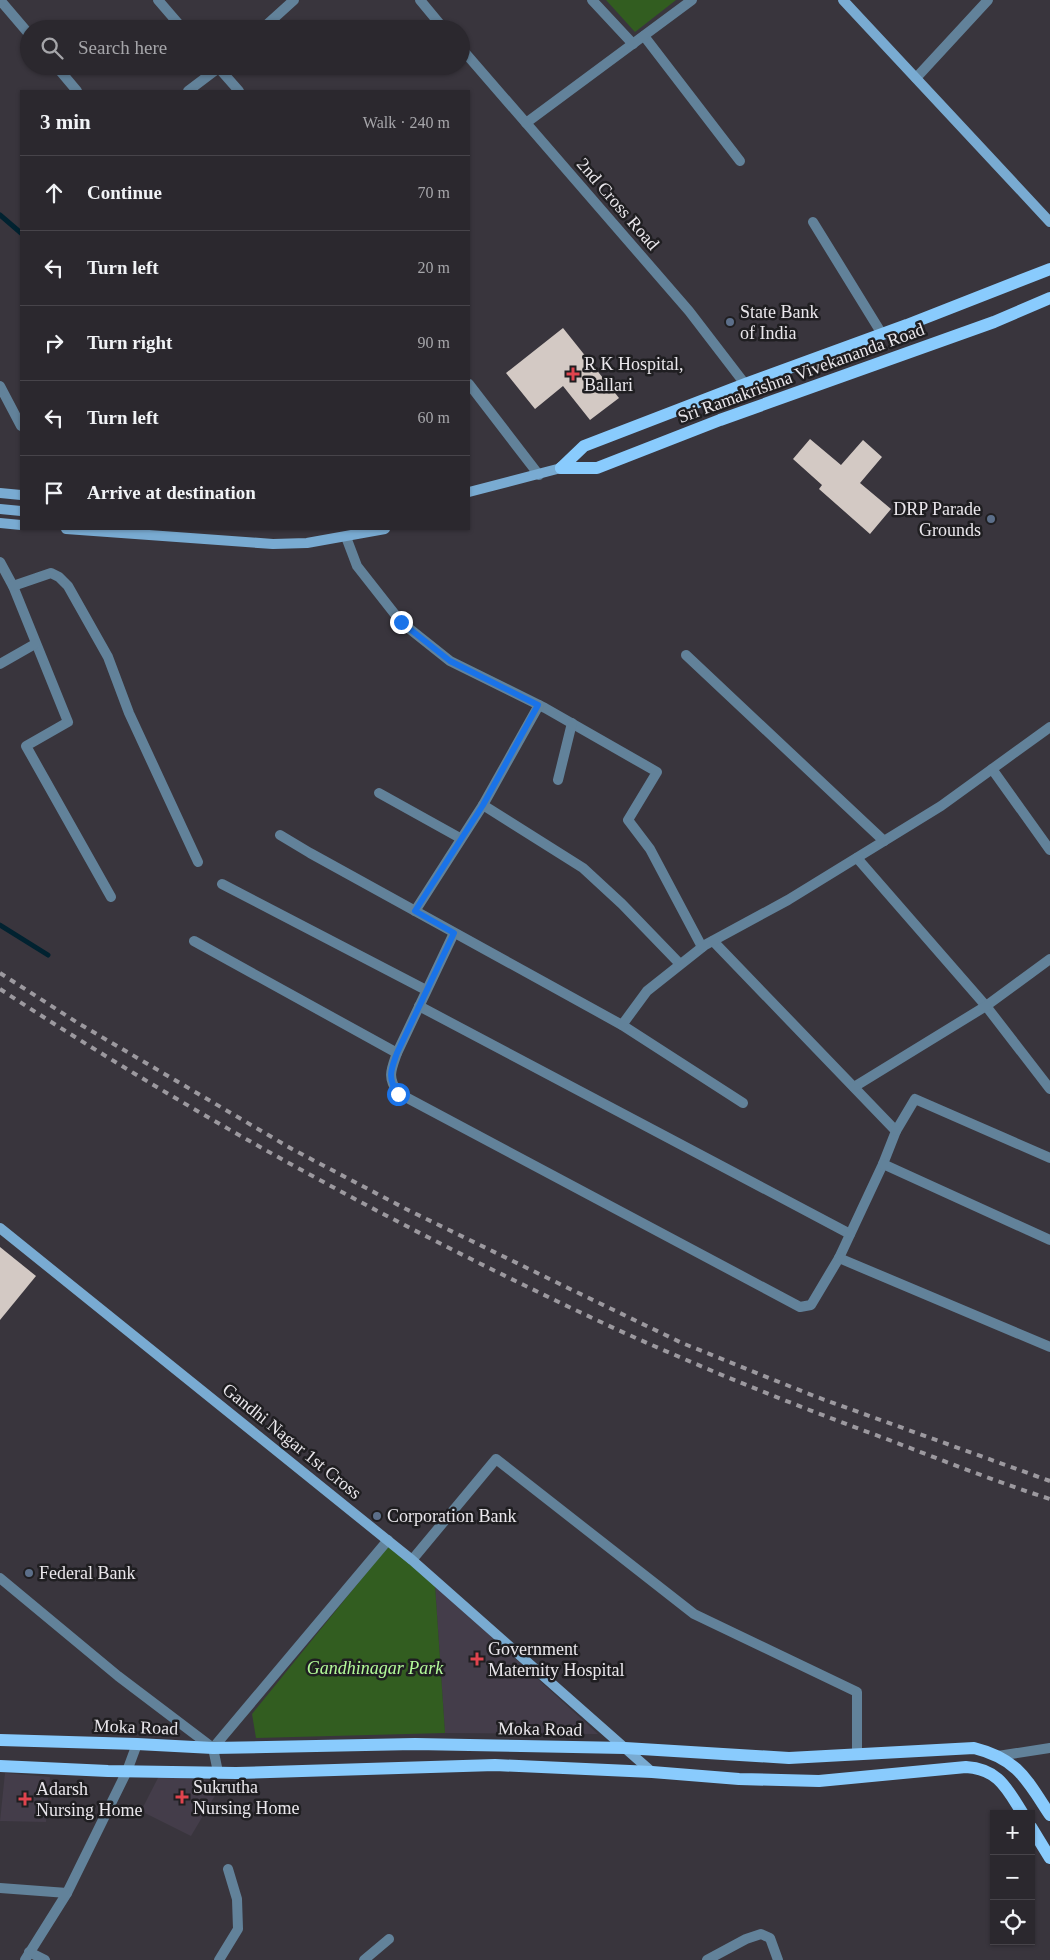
<!DOCTYPE html>
<html lang="en">
<head>
<meta charset="utf-8">
<style>
  :root { --surface:#2b282e; --page:#333036; --text:#f1f3f6; --muted:#a6a6aa; --line:#47444a }
  body { margin:0; font-family:Georgia,serif; background:var(--page); color:var(--text) }
  .controls { position:absolute; right:15px; bottom:15px; display:grid; overflow:hidden; border-radius:0px; box-shadow:0 1px 4px #0004 }
  .controls button { width:45px; height:45px; display:grid; place-items:center; padding:0; border:0; border-bottom:1px solid var(--line); background:var(--surface); color:var(--text); font:25px sans-serif }
  .stop { position:absolute; width:15px; height:15px; margin:-11px; border:4px solid #1a73e8; border-radius:50%; background:#fff }
  .stop.end { background:#1a73e8; border-color:#fff; box-shadow:0 1px 5px #0008 }
  .list { margin:0; padding:0; list-style:none }
  h2 { display:flex; justify-content:space-between; align-items:center; height:65px; margin:0; padding:0 20px; font-size:21px }
  h2 small { font-size:16px; font-weight:400; color:var(--muted) }
  .list li { display:grid; grid-template-columns:32px 1fr auto; gap:15px; align-items:center; box-sizing:border-box; height:75px; padding:0 20px; border-top:1px solid var(--line) }
  .list b { display:block; font-size:19px; white-space:nowrap }
  .list em { font-size:16px; font-style:normal; color:var(--muted) }
  .icon { flex:none; width:28px; height:28px; fill:none; stroke:currentColor; stroke-width:2; stroke-linecap:round; stroke-linejoin:round }
  .map { position:relative; flex:none; width:1050px; height:1960px; overflow:hidden }
  .search { position:absolute; background:var(--surface); box-shadow:0 1px 4px #0004; left:20px; top:20px; width:450px; height:55px; display:flex; align-items:center; gap:12px; box-sizing:border-box; padding:0 18px; border-radius:28px; color:var(--muted); font-size:19px }
  .panel { position:absolute; background:var(--surface); box-shadow:0 1px 4px #0004; left:20px; top:90px; width:450px; height:440px; border-radius:0px }
  .map>svg:first-child { display:block }
</style>
</head>
<body>
<div class="map">
<svg width="1050" height="1960" viewBox="0 0 1050 1960">
  <rect width="100%" height="100%" fill="#39353d"/>
  <g fill="#443d4a">
    <polygon points="435,1585 598,1734 445,1733"/>
    <polygon points="5,1773 50,1777 46,1822 0,1821"/>
    <polygon points="159,1776 223,1782 191,1836 141,1811"/>
  </g>
  <g fill="#325d20">
    <polygon points="606,0 676,0 635,32"/>
    <polygon points="389,1545 435,1585 445,1733 256,1738 252,1714"/>
  </g>
  <g fill="none" stroke-linecap="round" stroke-linejoin="round">
    <g stroke="#012230" stroke-width="5">
      <polyline points="0,215 21,233"/>
      <polyline points="0,925 48,955"/>
    </g>
  </g>
  <g fill="#d3c9c4">
    <polygon points="563,328 619,398 590,420 563,386 535,409 506,373"/>
    <polygon points="810,439 841,465 863,440 882,457 860,483 891,509 870,534 819,489 822,485 793,459"/>
    <polygon points="0,1247 36,1276 0,1320"/>
  </g>
  <g fill="none" stroke-linecap="round" stroke-linejoin="round">
    <g stroke="#62829a" stroke-width="10">
      <polyline points="0,0 29,34"/>
      <polyline points="158,0 183,29"/>
      <polyline points="420,0 444,29"/>
      <polyline points="592,0 633,44"/>
      <polyline points="262,29 294,0"/>
      <polyline points="644,36 740,161"/>
      <polyline points="461,48 689,311 745,384"/>
      <polyline points="56,66 77,91"/>
      <polyline points="217,66 239,91"/>
      <polyline points="916,78 988,0"/>
      <polyline points="188,91 221,66"/>
      <polyline points="526,123 692,0"/>
      <polyline points="813,222 882,334"/>
      <polyline points="469,384 539,475"/>
      <polyline points="0,386 21,426"/>
      <polyline points="346,537 357,566 401,622 450,661 545,708 657,772 628,820 650,849 702,947"/>
      <polyline points="0,562 13,586 68,722 26,746 111,897"/>
      <polyline points="13,586 51,573 59,577 68,586 108,657 129,713 198,862"/>
      <polyline points="686,655 884,841"/>
      <polyline points="0,664 35,644"/>
      <polyline points="992,769 1050,850"/>
      <polyline points="558,780 572,723"/>
      <polyline points="379,793 460,838"/>
      <polyline points="483,805 583,868 622,904 680,964"/>
      <polyline points="280,835 310,853 622,1025 743,1103"/>
      <polyline points="857,858 986,1006 1050,1089"/>
      <polyline points="222,884 426,990"/>
      <polyline points="415,911 483,805 539,705"/>
      <path d="M454,933L397,1053C391,1070 387,1077 398,1093L800,1307L811,1305L839,1258L883,1164L896,1131L713,941"/>
      <polyline points="194,941 397,1053"/>
      <polyline points="419,1006 850,1234"/>
      <polyline points="622,1025 647,991 705,945 788,900 941,806 1050,727"/>
      <polyline points="854,1087 986,1006 1050,959"/>
      <polyline points="896,1131 915,1099 1050,1158"/>
      <polyline points="883,1164 1050,1240"/>
      <polyline points="839,1258 1050,1347"/>
      <polyline points="412,1560 496,1459 694,1614 857,1692 857,1753"/>
      <polyline points="0,1578 118,1676 213,1748 218,1772"/>
      <polyline points="213,1748 388,1540"/>
      <polyline points="998,1756 1050,1748"/>
      <polyline points="0,1888 67,1893"/>
      <polyline points="29,1952 45,1960"/>
      <polyline points="25,1960 67,1893 127,1771 137,1744"/>
      <polyline points="219,1960 238,1929 237,1899 228,1869"/>
      <polyline points="364,1960 389,1939"/>
      <polyline points="707,1960 746,1939 761,1934 770,1938 778,1960"/>
    </g>
    <g stroke="#79abd2" stroke-width="10">
      <polyline points="843,0 1050,222"/>
      <polyline points="469,492 561,468"/>
      <polyline points="0,493 21,495"/>
      <polyline points="0,509 21,511"/>
      <polyline points="0,523 21,525"/>
      <polyline points="66,529 273,544 307,543 385,529"/>
      <polyline points="0,1228 412,1560 652,1772"/>
    </g>
    <g stroke="#89cbfd" stroke-width="12">
      <polyline points="561,468 584,446 745,384 907,325 1050,269"/>
      <polyline points="561,468 597,468 720,420 994,322 1050,298"/>
      <path d="M0,1740L137,1744L213,1748L415,1744L625,1748L789,1758L974,1748C1018,1759 1027,1780 1050,1815"/>
      <path d="M0,1766L108,1771L236,1773L495,1765L652,1772L739,1779L819,1781L966,1767C999,1769 1007,1789 1023,1814"/>
      <polyline points="1031,1827 1050,1858"/>
    </g>
    <g stroke="#9c999f" stroke-width="4" stroke-dasharray="6 6" stroke-linecap="butt">
      <polyline points="0,973 78,1023 292,1149 406,1209 566,1287 682,1343 814,1396 1050,1481"/>
      <path d="M0,989C156,1091 318,1183 485,1266C550,1298 615,1330 682,1358C749,1387 816,1413 884,1438C939,1459 994,1481 1050,1499"/>
    </g>
  </g>
  <g fill="none" stroke-linecap="round" stroke-linejoin="round">
    <path stroke="#1a73e8" stroke-width="6" d="M398,1094C387,1077 391,1070 397,1053L454,933L415,911L483,805L538,705L450,661L401,622"/>
  </g>
  <g fill="#5c6f8a" stroke="#1f1e21" stroke-width="2">
    <circle cx="730" cy="322" r="5"/>
    <circle cx="991" cy="519" r="5"/>
    <circle cx="377" cy="1516" r="5"/>
    <circle cx="29" cy="1573" r="5"/>
  </g>
  <g fill="#e0444e" stroke="#1f1e21" stroke-width="2">
    <path d="M570.5 366.5h5v5h5v5h-5v5h-5v-5h-5v-5h5z"/>
    <path d="M474.5 1651.5h5v5h5v5h-5v5h-5v-5h-5v-5h5z"/>
    <path d="M179.5 1789.5h5v5h5v5h-5v5h-5v-5h-5v-5h5z"/>
    <path d="M22.5 1791.5h5v5h5v5h-5v5h-5v-5h-5v-5h5z"/>
  </g>
  <g text-anchor="middle" dominant-baseline="central" stroke-width="5" stroke-linejoin="round" paint-order="stroke">
    <g font-size="18" fill="#eae7ec" stroke="#1f1e21">
      <text transform="translate(618 204) rotate(49)">2nd Cross Road</text>
      <text transform="translate(801 373) rotate(-20)">Sri Ramakrishna Vivekananda Road</text>
      <text transform="translate(292 1441) rotate(39)">Gandhi Nagar 1st Cross</text>
      <text transform="translate(136 1727) rotate(2)">Moka Road</text>
      <text transform="translate(540 1729) rotate(1)">Moka Road</text>
    </g>
    <g font-size="18" fill="#eae7ec" stroke="#1f1e21" text-anchor="start">
      <text x="740" y="312">State Bank<tspan x="740" dy="21">of India</tspan></text>
      <text x="584" y="364">R K Hospital,<tspan x="584" dy="21">Ballari</tspan></text>
      <text x="981" y="509" text-anchor="end">DRP Parade<tspan x="981" dy="21">Grounds</tspan></text>
      <text x="387" y="1516">Corporation Bank</text>
      <text x="39" y="1573">Federal Bank</text>
      <text x="488" y="1649">Government<tspan x="488" dy="21">Maternity Hospital</tspan></text>
      <text x="193" y="1787">Sukrutha<tspan x="193" dy="21">Nursing Home</tspan></text>
      <text x="36" y="1789">Adarsh<tspan x="36" dy="21">Nursing Home</tspan></text>
    </g>
    <g font-size="18" font-style="italic" fill="#b4fb9a" stroke="#1f1e21">
      <text x="375" y="1668">Gandhinagar Park</text>
    </g>
  </g>
</svg>
<div class="controls">
<button>+</button>
<button>−</button>
<button><svg class="icon" aria-label="locate" viewBox="0 0 24 24"><circle cx="12" cy="12" r="6"/><path d="M12 2v4M12 18v4M2 12h4M18 12h4"/></svg></button>
</div>
<div class="stop" style="left:398px;top:1094px"></div>
<div class="stop end" style="left:401px;top:622px"></div>
<div class="search"><svg class="icon" aria-label="search" viewBox="0 0 24 24"><circle cx="10" cy="10" r="6"/><path d="M15 15l6 6"/></svg>Search here</div>
<section class="panel">
<h2>3 min<small>Walk · 240 m</small></h2>
<ul class="list">
<li><svg class="icon" aria-label="ahead" viewBox="0 0 24 24"><path d="M12 20V5M6 11l6-6 6 6"/></svg><div><b>Continue</b></div><em>70 m</em></li>
<li><svg class="icon" aria-label="left" viewBox="0 0 24 24"><path d="M17 20v-9H6M10 6l-5 5 5 5"/></svg><div><b>Turn left</b></div><em>20 m</em></li>
<li><svg class="icon" aria-label="right" viewBox="0 0 24 24"><path d="M7 20v-9h11M14 6l5 5-5 5"/></svg><div><b>Turn right</b></div><em>90 m</em></li>
<li><svg class="icon" aria-label="left" viewBox="0 0 24 24"><path d="M17 20v-9H6M10 6l-5 5 5 5"/></svg><div><b>Turn left</b></div><em>60 m</em></li>
<li><svg class="icon" aria-label="arrive" viewBox="0 0 24 24"><path d="M6 21V4h12l-3 4 3 4H6"/></svg><div><b>Arrive at destination</b></div></li>
</ul>
</section>
</div>
</body>
</html>
